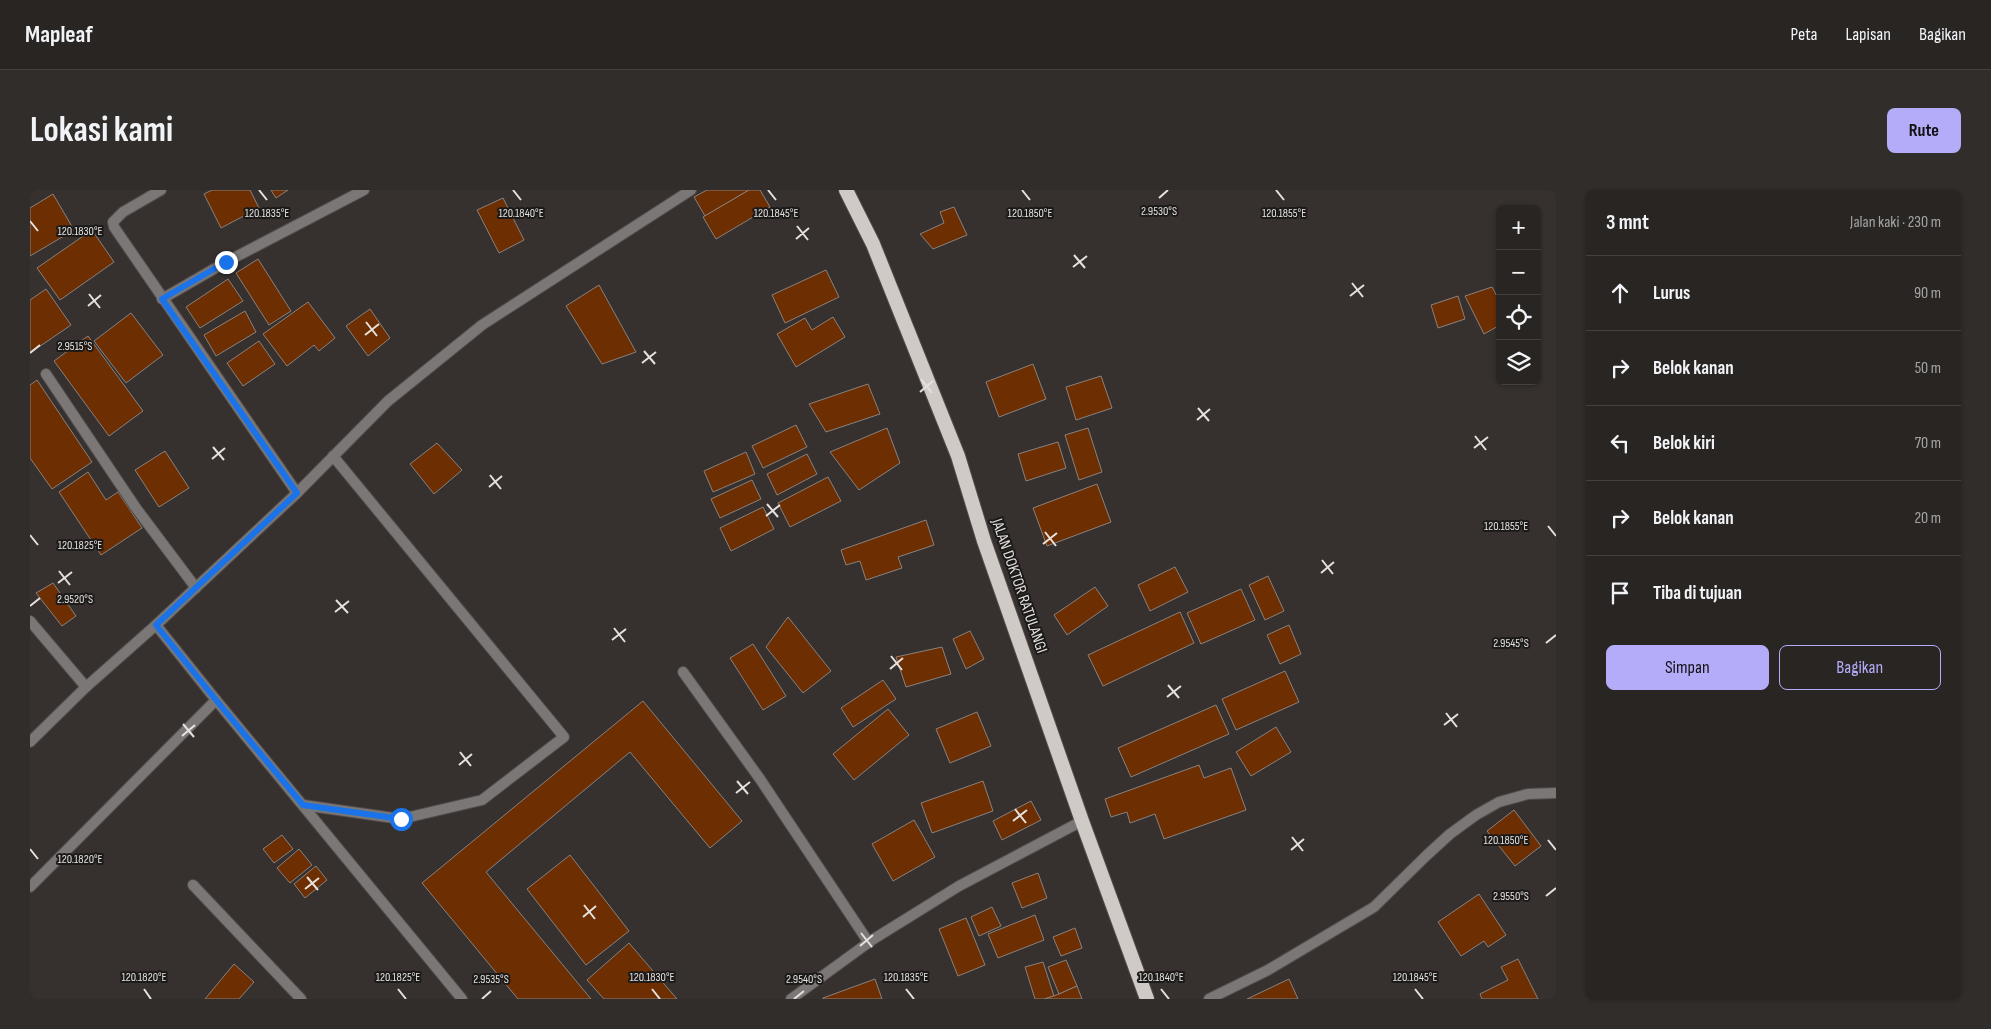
<!DOCTYPE html>
<html lang="id">
<head>
<meta charset="utf-8">
<style>
  :root { --surface:#282523; --page:#302d2b; --text:#f1f3f6; --muted:#a5a5a6; --line:#444241; --accent:#b4acf9 }
  body { margin:0; font-family:"Sofia Sans Condensed",sans-serif; background:var(--page); color:var(--text) }
  .controls { position:absolute; right:15px; top:15px; display:grid; overflow:hidden; border-radius:8px; box-shadow:0 1px 4px #0004 }
  .controls button { width:45px; height:45px; display:grid; place-items:center; padding:0; border:0; border-bottom:1px solid var(--line); background:var(--surface); color:var(--text); font:25px sans-serif }
  .stop { position:absolute; width:15px; height:15px; margin:-11px; border:4px solid #1a73e8; border-radius:50%; background:#fff }
  .stop.end { background:#1a73e8; border-color:#fff; box-shadow:0 1px 5px #0008 }
  .list { margin:0; padding:0; list-style:none }
  h2 { display:flex; justify-content:space-between; align-items:center; height:65px; margin:0; padding:0 20px; font-size:21px }
  h2 small { font-size:16px; font-weight:400; color:var(--muted) }
  .list li { display:grid; grid-template-columns:32px 1fr auto; gap:15px; align-items:center; box-sizing:border-box; height:75px; padding:0 20px; border-top:1px solid var(--line) }
  .list b { display:block; font-size:19px; white-space:nowrap }
  .list em { font-size:16px; font-style:normal; color:var(--muted) }
  .actions { display:flex; gap:10px; padding:15px 20px }
  .actions a { flex:1; padding:11px 0; border:1px solid var(--accent); border-radius:8px; text-align:center; font-size:18px; color:var(--accent) }
  .actions .main { background:var(--accent); color:#111 }
  .icon { flex:none; width:28px; height:28px; fill:none; stroke:currentColor; stroke-width:2; stroke-linecap:round; stroke-linejoin:round }
  .map { position:relative; flex:none; width:1526px; height:809px; overflow:hidden; border-radius:8px }
  header { display:flex; align-items:center; gap:30px; box-sizing:border-box; height:70px; padding:0 25px; background:var(--surface); border-bottom:1px solid var(--line) }
  header strong { font-size:24px }
  nav { display:flex; gap:28px; margin-inline-start:auto; font-size:18px }
  .intro { display:flex; align-items:center; justify-content:space-between; box-sizing:border-box; height:120px; padding:0 30px }
  h1 { margin:0; font-size:35px }
  .button { padding:12px 22px; border-radius:8px; background:var(--accent); color:#111; font-size:18px; font-weight:700 }
  main { display:flex; gap:30px; padding:0 30px }
  aside { flex:1; background:var(--surface); border-radius:8px; box-shadow:0 1px 4px #0004 }
  .map>svg:first-child { display:block }
</style>
</head>
<body>
<header>
<strong>Mapleaf</strong>
<nav><a>Peta</a><a>Lapisan</a><a>Bagikan</a></nav>
</header>
<div class="intro"><h1>Lokasi kami</h1><a class="button">Rute</a></div>
<main>
<div class="map">
<svg width="1526" height="809" viewBox="0 0 1526 809">
  <rect width="100%" height="100%" fill="#36312f"/>
  <g fill="#6d2e01" stroke="#88827f">
    <polygon points="182,0 220,0 229,18 191,38 174,4"/>
    <polygon points="241,0 258,0 246,8"/>
    <polygon points="677,0 719,0 675,26 664,7"/>
    <polygon points="719,0 730,0 740,17 686,49 673,27"/>
    <polygon points="23,4 44,40 0,66 0,18"/>
    <polygon points="473,8 494,50 469,63 447,20"/>
    <polygon points="924,17 937,45 903,59 890,44 914,33 910,22"/>
    <polygon points="62,40 84,72 30,110 7,78"/>
    <polygon points="228,69 261,121 239,135 206,83"/>
    <polygon points="796,80 809,107 755,133 742,105"/>
    <polygon points="198,89 213,111 170,138 156,117"/>
    <polygon points="569,95 606,162 572,174 536,116"/>
    <polygon points="1462,97 1470,112 1470,135 1454,144 1435,106"/>
    <polygon points="16,99 41,135 0,163 0,110"/>
    <polygon points="1428,106 1435,129 1408,138 1401,115"/>
    <polygon points="278,112 305,148 289,161 284,155 257,176 233,144"/>
    <polygon points="340,119 360,148 338,166 316,136"/>
    <polygon points="215,121 226,142 186,166 174,145"/>
    <polygon points="101,123 133,165 96,193 64,151"/>
    <polygon points="803,127 815,147 766,177 747,144 775,128 782,140"/>
    <polygon points="58,146 113,221 79,246 24,171"/>
    <polygon points="229,151 245,174 213,196 197,173"/>
    <polygon points="1003,174 1016,209 969,227 956,192"/>
    <polygon points="1071,186 1082,218 1046,230 1036,197"/>
    <polygon points="7,190 62,272 22,299 0,268 0,195"/>
    <polygon points="838,194 850,224 796,242 779,214"/>
    <polygon points="766,235 777,257 733,278 722,256"/>
    <polygon points="857,238 870,273 829,300 800,262"/>
    <polygon points="1058,238 1072,282 1049,290 1035,245"/>
    <polygon points="1028,252 1036,278 996,291 988,264"/>
    <polygon points="407,253 432,280 404,304 380,274"/>
    <polygon points="135,261 159,298 129,317 105,280"/>
    <polygon points="716,262 725,284 683,302 674,281"/>
    <polygon points="777,264 787,284 747,305 737,284"/>
    <polygon points="58,282 76,310 88,302 112,338 71,365 29,302"/>
    <polygon points="798,287 811,311 760,337 748,313"/>
    <polygon points="722,290 731,309 690,328 681,309"/>
    <polygon points="1067,294 1081,332 1017,356 1003,318"/>
    <polygon points="733,317 744,339 701,361 690,338"/>
    <polygon points="896,330 904,355 868,367 872,378 836,390 830,371 816,375 811,360"/>
    <polygon points="1145,377 1158,402 1120,421 1108,395"/>
    <polygon points="1238,386 1254,421 1235,430 1219,395"/>
    <polygon points="23,393 46,426 32,436 6,403"/>
    <polygon points="1065,397 1078,416 1037,445 1024,425"/>
    <polygon points="1211,399 1225,430 1171,454 1157,423"/>
    <polygon points="1150,422 1164,453 1073,496 1058,465"/>
    <polygon points="758,427 801,481 773,503 736,457"/>
    <polygon points="1259,435 1271,464 1250,474 1237,445"/>
    <polygon points="940,441 954,469 936,479 923,449"/>
    <polygon points="723,454 756,506 733,520 700,468"/>
    <polygon points="912,457 921,484 876,497 866,467"/>
    <polygon points="1255,481 1269,512 1206,540 1192,509"/>
    <polygon points="853,490 866,509 823,537 811,518"/>
    <polygon points="613,511 712,631 680,658 600,562 456,682 561,809 488,809 392,693"/>
    <polygon points="1186,515 1199,544 1101,587 1088,558"/>
    <polygon points="858,519 879,545 824,590 803,564"/>
    <polygon points="947,522 961,556 920,573 906,539"/>
    <polygon points="1246,537 1261,562 1221,586 1206,562"/>
    <polygon points="1169,575 1174,588 1201,578 1216,620 1134,649 1125,624 1100,633 1097,622 1081,627 1075,609"/>
    <polygon points="953,591 963,621 902,643 891,613"/>
    <polygon points="1001,611 1011,630 972,650 963,631"/>
    <polygon points="1484,620 1511,656 1485,676 1457,641"/>
    <polygon points="884,630 905,667 863,691 842,654"/>
    <polygon points="252,645 263,659 244,673 233,659"/>
    <polygon points="269,659 282,675 260,693 247,678"/>
    <polygon points="540,665 599,741 556,775 497,699"/>
    <polygon points="286,676 297,690 275,708 264,694"/>
    <polygon points="1008,683 1017,708 992,718 982,693"/>
    <polygon points="1449,704 1476,745 1458,757 1454,751 1431,766 1408,732"/>
    <polygon points="962,717 971,736 949,746 941,727"/>
    <polygon points="1005,725 1014,750 968,768 958,744"/>
    <polygon points="936,728 955,775 928,786 909,739"/>
    <polygon points="1045,738 1052,758 1031,766 1023,747"/>
    <polygon points="599,753 647,809 574,809 557,790"/>
    <polygon points="1488,769 1508,809 1452,809 1450,804 1478,790 1471,777"/>
    <polygon points="1036,770 1047,796 1029,804 1018,777"/>
    <polygon points="1013,772 1024,806 1014,809 1005,809 995,777"/>
    <polygon points="204,774 224,792 209,809 175,809"/>
    <polygon points="845,789 852,809 793,809 793,808"/>
    <polygon points="1259,789 1268,809 1217,809"/>
    <polygon points="1047,796 1052,809 1015,809 1029,804"/>
  </g>
  <g fill="none" stroke-linecap="round" stroke-linejoin="round">
    <g stroke="#524d4b" stroke-width="12">
      <g id="minor">
        <polyline points="131,0 93,22 83,32 84,37 267,303"/>
        <polyline points="132,109 196,72 334,0"/>
        <polyline points="16,184 106,318 166,398"/>
        <polyline points="0,431 56,497"/>
        <polyline points="126,435 186,510 432,809"/>
        <polyline points="653,482 730,589 839,753"/>
        <polyline points="0,552 56,497 126,435 267,303 358,211 452,135 661,0"/>
        <polyline points="273,615 371,629 452,610 534,547 303,266"/>
        <polyline points="163,695 271,809"/>
        <polyline points="0,697 186,510"/>
        <polyline points="761,809 842,750 929,696 1052,631"/>
        <polyline points="1179,809 1238,780 1344,717 1397,665 1420,644 1446,625 1469,612 1498,604 1526,603"/>
      </g>
    </g>
    <g stroke="#524d4b" stroke-width="16">
      <polyline id="trunk" points="816,0 843,54 928,266 954,351 1052,631 1117,809"/>
    </g>
    <use href="#minor" stroke="#7a7776" stroke-width="10"/>
    <use href="#trunk" stroke="#cfcac6" stroke-width="14"/>
  </g>
  <g fill="none" stroke-linecap="round" stroke-linejoin="round">
    <polyline stroke="#1a73e8" stroke-width="6" points="196,72 132,109 267,303 126,435 186,510 273,615 371,629"/>
  </g>
  <path fill="none" stroke="#e4e1df" stroke-width="2" d="M229,0L237,10M483,0L491,10M738,0L746,10M992,0L1000,10M1246,0L1254,10M1129,8L1138,0M0,31L8,41M767,36L778,50M766,49L779,38M1044,65L1055,78M1043,77L1057,66M1322,93L1333,107M59,104L70,118M1320,106L1334,95M58,116L71,105M336,132L347,146M335,145L349,134M614,161L625,174M0,163L10,155M612,173L626,162M891,189L902,203M890,202L903,191M1168,218L1179,231M1167,230L1180,219M1445,246L1456,260M183,257L194,270M1444,258L1458,247M182,269L195,258M460,285L471,299M459,297L472,286M737,314L748,327M736,326L750,315M1518,336L1526,346M1015,342L1026,356M0,345L8,355M1013,354L1027,343M1292,370L1303,384M29,381L40,395M1291,383L1304,372M28,393L42,382M306,410L318,423M0,416L10,408M305,422L319,411M584,438L595,452M582,450L596,439M1516,453L1526,445M861,466L872,480M860,479L873,468M1138,495L1149,508M1137,507L1151,496M1416,523L1427,537M153,534L164,547M1414,535L1428,524M152,546L165,535M430,562L441,576M429,575L442,564M707,591L718,604M706,603L720,592M985,619L996,633M983,631L997,620M1262,647L1273,661M1518,650L1526,660M0,659L8,669M1261,660L1274,649M277,687L288,700M275,699L289,688M1516,706L1526,698M554,715L565,729M553,727L566,716M831,743L842,757M830,756L843,745M114,799L121,809M368,799L376,809M622,799L630,809M876,799L884,809M1131,799L1139,809M1385,799L1393,809M452,809L461,801M764,809L774,801"/>
  <g text-anchor="middle" dominant-baseline="central" stroke-width="4" stroke-linejoin="round" paint-order="stroke">
    <g font-size="16" fill="#e4e1df" stroke="#1c1a19">
      <text transform="translate(989 396) rotate(71)">JALAN DOKTOR RATULANGI</text>
    </g>
  </g>
  <g font-size="12" text-anchor="middle" fill="#e4e1df" stroke="#1c1a19" stroke-width="4" stroke-linejoin="round" paint-order="stroke">
    <text x="1129" y="25">2.9530°S</text>
    <text x="237" y="27">120.1835°E</text>
    <text x="491" y="27">120.1840°E</text>
    <text x="746" y="27">120.1845°E</text>
    <text x="1000" y="27">120.1850°E</text>
    <text x="1254" y="27">120.1855°E</text>
    <text x="50" y="45">120.1830°E</text>
    <text x="45" y="160">2.9515°S</text>
    <text x="1476" y="340">120.1855°E</text>
    <text x="50" y="359">120.1825°E</text>
    <text x="45" y="413">2.9520°S</text>
    <text x="1481" y="457">2.9545°S</text>
    <text x="1476" y="654">120.1850°E</text>
    <text x="50" y="673">120.1820°E</text>
    <text x="1481" y="710">2.9550°S</text>
    <text x="114" y="791">120.1820°E</text>
    <text x="368" y="791">120.1825°E</text>
    <text x="622" y="791">120.1830°E</text>
    <text x="876" y="791">120.1835°E</text>
    <text x="1131" y="791">120.1840°E</text>
    <text x="1385" y="791">120.1845°E</text>
    <text x="461" y="793">2.9535°S</text>
    <text x="774" y="793">2.9540°S</text>
  </g>
</svg>
<div class="controls">
<button>+</button>
<button>−</button>
<button><svg class="icon" aria-label="locate" viewBox="0 0 24 24"><circle cx="12" cy="12" r="6"/><path d="M12 2v4M12 18v4M2 12h4M18 12h4"/></svg></button>
<button><svg class="icon" aria-label="layers" viewBox="0 0 24 24"><path d="M12 4l9 5-9 5-9-5zM3 14l9 5 9-5"/></svg></button>
</div>
<div class="stop" style="left:371px;top:629px"></div>
<div class="stop end" style="left:196px;top:72px"></div>
</div>
<aside>
<h2>3 mnt<small>Jalan kaki · 230 m</small></h2>
<ul class="list">
<li><svg class="icon" aria-label="ahead" viewBox="0 0 24 24"><path d="M12 20V5M6 11l6-6 6 6"/></svg><div><b>Lurus</b></div><em>90 m</em></li>
<li><svg class="icon" aria-label="right" viewBox="0 0 24 24"><path d="M7 20v-9h11M14 6l5 5-5 5"/></svg><div><b>Belok kanan</b></div><em>50 m</em></li>
<li><svg class="icon" aria-label="left" viewBox="0 0 24 24"><path d="M17 20v-9H6M10 6l-5 5 5 5"/></svg><div><b>Belok kiri</b></div><em>70 m</em></li>
<li><svg class="icon" aria-label="right" viewBox="0 0 24 24"><path d="M7 20v-9h11M14 6l5 5-5 5"/></svg><div><b>Belok kanan</b></div><em>20 m</em></li>
<li><svg class="icon" aria-label="arrive" viewBox="0 0 24 24"><path d="M6 21V4h12l-3 4 3 4H6"/></svg><div><b>Tiba di tujuan</b></div></li>
</ul>
<div class="actions"><a class="main">Simpan</a><a>Bagikan</a></div>
</aside>
</main>
</body>
</html>
